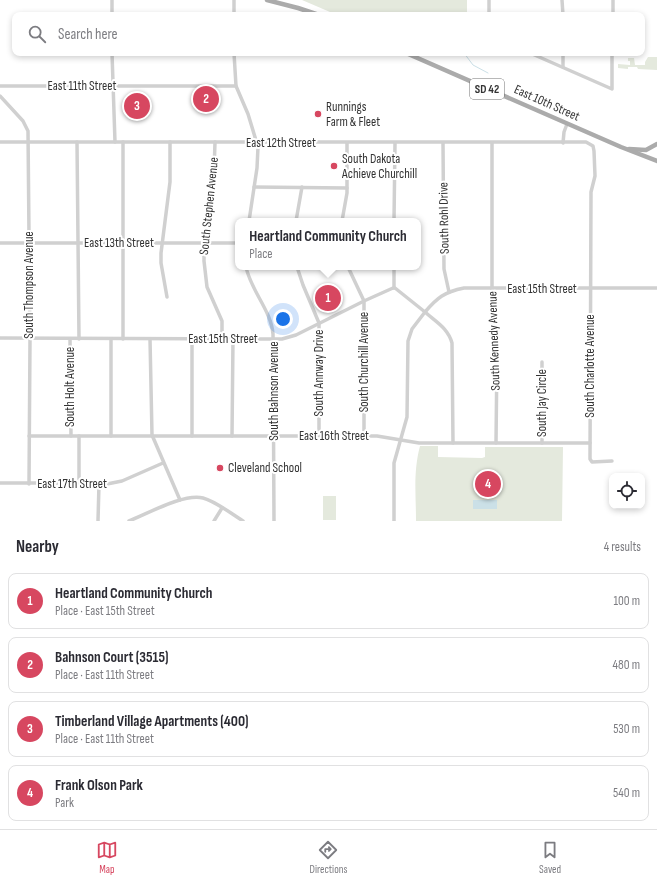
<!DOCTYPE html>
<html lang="en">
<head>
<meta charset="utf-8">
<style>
  :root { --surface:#fff; --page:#f2f2f3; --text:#2b2b33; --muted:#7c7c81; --line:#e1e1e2; --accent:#d74760 }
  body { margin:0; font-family:"Sofia Sans Condensed",sans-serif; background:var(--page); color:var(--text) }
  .controls { position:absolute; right:12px; bottom:12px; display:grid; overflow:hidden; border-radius:8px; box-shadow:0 2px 6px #0003 }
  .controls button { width:36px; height:36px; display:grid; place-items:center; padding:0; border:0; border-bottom:1px solid var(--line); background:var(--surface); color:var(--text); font:20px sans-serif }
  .you { position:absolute; left:283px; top:319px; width:14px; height:14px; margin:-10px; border:3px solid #fff; border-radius:50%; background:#1a73e8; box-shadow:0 0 0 6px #1a73e833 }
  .badge { display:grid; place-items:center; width:26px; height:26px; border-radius:50%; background:var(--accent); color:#fff; font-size:13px; font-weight:700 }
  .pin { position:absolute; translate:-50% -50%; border:2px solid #fff; box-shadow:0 1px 4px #0006 }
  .popup { position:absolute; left:235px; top:218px; width:186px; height:52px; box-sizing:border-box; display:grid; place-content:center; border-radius:8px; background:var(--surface); filter:drop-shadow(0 1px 3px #0005); font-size:13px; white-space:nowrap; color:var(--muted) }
  .popup b { font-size:15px; color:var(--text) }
  .popup::after { content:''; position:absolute; left:50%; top:100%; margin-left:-8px; border:8px solid transparent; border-top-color:var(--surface) }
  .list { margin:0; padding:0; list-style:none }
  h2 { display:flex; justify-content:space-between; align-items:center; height:52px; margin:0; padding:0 16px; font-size:17px }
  h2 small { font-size:13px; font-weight:400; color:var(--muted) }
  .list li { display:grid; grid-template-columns:26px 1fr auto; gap:12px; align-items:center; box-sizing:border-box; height:56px; margin:0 8px 8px; padding:0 8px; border:1px solid var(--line); border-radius:8px }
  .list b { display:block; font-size:15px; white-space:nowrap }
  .list p { margin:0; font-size:13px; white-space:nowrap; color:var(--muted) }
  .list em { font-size:13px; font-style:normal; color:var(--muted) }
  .icon { flex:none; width:22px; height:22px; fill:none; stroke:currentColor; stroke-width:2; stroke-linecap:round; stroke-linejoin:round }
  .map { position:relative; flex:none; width:657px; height:521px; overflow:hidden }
  .search { position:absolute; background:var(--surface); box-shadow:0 2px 6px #0003; left:12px; right:12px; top:12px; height:44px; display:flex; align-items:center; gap:10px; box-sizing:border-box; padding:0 14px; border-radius:8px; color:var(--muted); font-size:15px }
  .sheet { height:308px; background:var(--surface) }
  nav { display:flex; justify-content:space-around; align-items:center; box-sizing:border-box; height:56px; border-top:1px solid var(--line); background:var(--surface); font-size:11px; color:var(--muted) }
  nav a { display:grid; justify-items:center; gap:2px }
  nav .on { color:var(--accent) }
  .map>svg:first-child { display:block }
</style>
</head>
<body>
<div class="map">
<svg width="657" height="521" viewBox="0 0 657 521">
  <rect width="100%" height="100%" fill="#fff"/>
  <g fill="#e4e9dd">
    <polygon points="302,0 467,0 467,15 337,15"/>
    <polygon points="648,57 657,57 657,70 638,69 637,67 628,67 628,69 618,68 618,64 630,65 630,61 628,61 628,58 634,58 635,65 645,65 645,62"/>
    <path d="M420,446H438V457L482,458L485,457V447H563L562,521H416C416,494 413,473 420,446Z"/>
    <rect x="323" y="496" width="13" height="24"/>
  </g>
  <rect fill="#cbe0e7" x="473" y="500" width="24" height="9"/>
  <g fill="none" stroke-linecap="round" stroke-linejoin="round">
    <polyline stroke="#cbe0e7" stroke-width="1" points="464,53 473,65 488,73"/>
    <g stroke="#d0d0d0" stroke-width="3.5">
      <polyline points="112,0 112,15"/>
      <polyline points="234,0 234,15"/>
      <polyline points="562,0 563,15"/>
      <polyline points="489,15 489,0"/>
      <polyline points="613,15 613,0"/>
      <polyline points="112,53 115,142"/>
      <polyline points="234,53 236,86 248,114 258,147 257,168 249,221"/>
      <polyline points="530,53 612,89 612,53"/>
      <polyline points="563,67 563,53"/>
      <polyline points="0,86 236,86"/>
      <polyline points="0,96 23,121 28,131 30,339 29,484"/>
      <polyline points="0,142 586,142 593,146 594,151 595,176 591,192 590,459 592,462 612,461"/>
      <polyline points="77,142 79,339"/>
      <polyline points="123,142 123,339"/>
      <polyline points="215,142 214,173 204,243 204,261 207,287 222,321 222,339"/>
      <polyline points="443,143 444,269 449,292"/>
      <polyline points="492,143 492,288 493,331 497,353 496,443"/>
      <polyline points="563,143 564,132 567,124"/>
      <polyline points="254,187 347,188"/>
      <polyline points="296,221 302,187"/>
      <polyline points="342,221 347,193 347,143"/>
      <polyline points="394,221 395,143"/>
      <polyline points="0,243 238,243"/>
      <path d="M246,267C251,291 271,310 273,334L274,521"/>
      <polyline points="297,267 303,285 319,323 319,436"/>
      <polyline points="348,267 364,301 364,436"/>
      <polyline points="394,288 394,267"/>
      <polyline points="167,297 161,263 161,253 170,182 170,142"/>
      <path d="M0,338L282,339L296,335L364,301L393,288H395L425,312C437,298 444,292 464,288H657"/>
      <polyline points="70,339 71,436"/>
      <polyline points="111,339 111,436"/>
      <polyline points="150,339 152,435 180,500"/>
      <polyline points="192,339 192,436"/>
      <polyline points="29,436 377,436 419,443 590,443"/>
      <polyline points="232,436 233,339"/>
      <polyline points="542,443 542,362"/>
      <polyline points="0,483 79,483 107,484 122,481 163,463"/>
      <polyline points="79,483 79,436"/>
      <polyline points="98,521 99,484"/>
      <path d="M129,521C147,514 184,493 203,498C215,501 232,514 243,521"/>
      <polyline points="214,521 222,508"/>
      <path d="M394,521V463L407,417L408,341L412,329L425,312C436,322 448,328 452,343L453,443"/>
    </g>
    <g stroke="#ababab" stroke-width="4.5">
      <polyline points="267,0 298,8 319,15"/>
      <polyline points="406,53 621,147 657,161"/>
      <polyline points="629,149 646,150 657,144"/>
    </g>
  </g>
  <g fill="#d74760" stroke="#fff" stroke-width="1.5">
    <circle cx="318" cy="114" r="4"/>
    <circle cx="334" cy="166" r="4"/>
    <circle cx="220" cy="468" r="4"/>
  </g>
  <g text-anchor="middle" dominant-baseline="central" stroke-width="4" stroke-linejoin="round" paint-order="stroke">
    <rect fill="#fff" stroke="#707070" stroke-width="1" x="470" y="79" width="34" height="20" rx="3"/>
    <g font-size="12" font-weight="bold" fill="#333">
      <text x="487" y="89">SD 42</text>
    </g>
    <g font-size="13" fill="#333" stroke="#fff">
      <text x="82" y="86">East 11th Street</text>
      <text transform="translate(547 103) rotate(24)">East 10th Street</text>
      <text x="281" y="143">East 12th Street</text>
      <text transform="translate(209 206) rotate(-84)">South Stephen Avenue</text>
      <text transform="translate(444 218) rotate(-91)">South Rohl Drive</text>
      <text x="119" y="243">East 13th Street</text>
      <text transform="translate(29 285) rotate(-90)">South Thompson Avenue</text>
      <text x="542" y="289">East 15th Street</text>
      <text x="223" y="339">East 15th Street</text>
      <text transform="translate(494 341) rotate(-92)">South Kennedy Avenue</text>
      <text transform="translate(364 362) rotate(-90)">South Churchill Avenue</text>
      <text transform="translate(590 366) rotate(-90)">South Charlotte Avenue</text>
      <text transform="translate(319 373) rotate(-90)">South Annway Drive</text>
      <text transform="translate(70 387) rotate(-90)">South Holt Avenue</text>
      <text transform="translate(274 391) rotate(-90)">South Bahnson Avenue</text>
      <text transform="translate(542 403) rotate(-90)">South Jay Circle</text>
      <text x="334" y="436">East 16th Street</text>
      <text x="72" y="484">East 17th Street</text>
    </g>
    <g font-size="13" fill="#333" stroke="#fff" text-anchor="start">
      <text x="326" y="107">Runnings<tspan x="326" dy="15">Farm &amp; Fleet</tspan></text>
      <text x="342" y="159">South Dakota<tspan x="342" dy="15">Achieve Churchill</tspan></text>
      <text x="228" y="468">Cleveland School</text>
    </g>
  </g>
</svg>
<div class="controls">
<button><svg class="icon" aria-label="locate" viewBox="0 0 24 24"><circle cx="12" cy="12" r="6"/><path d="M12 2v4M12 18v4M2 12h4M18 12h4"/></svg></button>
</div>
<div class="you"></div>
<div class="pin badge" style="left:328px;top:298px">1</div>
<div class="popup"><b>Heartland Community Church</b>Place</div>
<div class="pin badge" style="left:206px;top:99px">2</div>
<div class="pin badge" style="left:137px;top:106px">3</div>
<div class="pin badge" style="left:488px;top:484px">4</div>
<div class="search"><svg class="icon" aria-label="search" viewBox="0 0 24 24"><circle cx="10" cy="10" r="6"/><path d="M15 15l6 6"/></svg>Search here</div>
</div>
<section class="sheet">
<h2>Nearby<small>4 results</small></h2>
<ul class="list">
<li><span class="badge">1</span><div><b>Heartland Community Church</b><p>Place · East 15th Street</p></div><em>100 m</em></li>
<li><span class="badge">2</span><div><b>Bahnson Court (3515)</b><p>Place · East 11th Street</p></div><em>480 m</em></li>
<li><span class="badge">3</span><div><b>Timberland Village Apartments (400)</b><p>Place · East 11th Street</p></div><em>530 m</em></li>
<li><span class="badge">4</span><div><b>Frank Olson Park</b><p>Park</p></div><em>540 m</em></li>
</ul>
</section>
<nav>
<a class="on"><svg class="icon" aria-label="map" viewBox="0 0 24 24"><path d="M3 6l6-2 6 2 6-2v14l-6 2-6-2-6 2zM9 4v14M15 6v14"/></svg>Map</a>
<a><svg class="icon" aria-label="directions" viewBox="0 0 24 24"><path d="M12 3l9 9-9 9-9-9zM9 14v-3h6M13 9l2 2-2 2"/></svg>Directions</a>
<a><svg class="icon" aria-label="saved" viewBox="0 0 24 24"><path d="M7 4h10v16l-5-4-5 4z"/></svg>Saved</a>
</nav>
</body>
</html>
